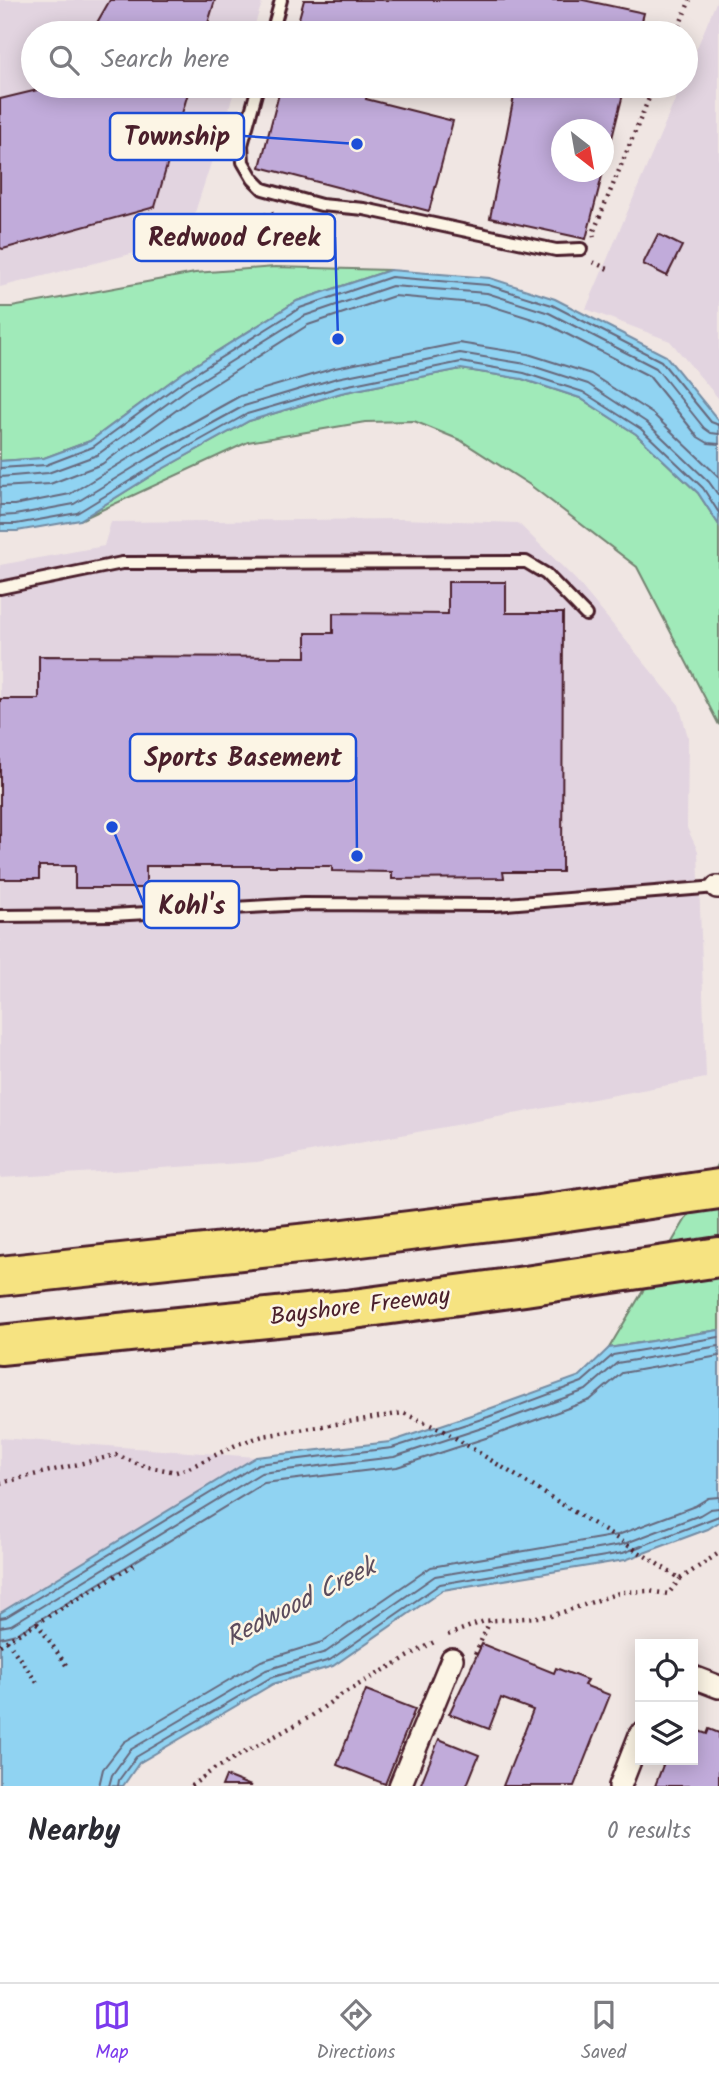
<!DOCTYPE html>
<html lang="en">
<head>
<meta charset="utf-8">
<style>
  :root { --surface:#fff; --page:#f7f7f7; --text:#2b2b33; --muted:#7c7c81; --line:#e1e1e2; --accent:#7c3aed }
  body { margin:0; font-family:Kalam,sans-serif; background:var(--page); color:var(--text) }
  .controls { position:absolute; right:21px; bottom:21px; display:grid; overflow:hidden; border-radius:0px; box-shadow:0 4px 18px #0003 }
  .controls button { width:63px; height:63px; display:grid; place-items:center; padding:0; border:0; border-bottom:2px solid var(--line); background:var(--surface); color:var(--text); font:35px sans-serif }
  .compass { position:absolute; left:551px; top:119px; width:63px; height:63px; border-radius:50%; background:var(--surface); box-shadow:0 4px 18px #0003; rotate:149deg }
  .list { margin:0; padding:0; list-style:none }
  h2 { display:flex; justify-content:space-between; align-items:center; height:91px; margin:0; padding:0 28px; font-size:30px }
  h2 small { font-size:23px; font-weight:400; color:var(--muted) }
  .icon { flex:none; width:38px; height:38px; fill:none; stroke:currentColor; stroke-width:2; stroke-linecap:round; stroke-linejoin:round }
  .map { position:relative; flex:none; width:719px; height:1786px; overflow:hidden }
  .search { position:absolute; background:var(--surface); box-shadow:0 4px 18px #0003; left:21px; right:21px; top:21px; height:77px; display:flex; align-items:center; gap:18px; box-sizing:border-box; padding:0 24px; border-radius:38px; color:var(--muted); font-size:26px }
  .sheet { height:196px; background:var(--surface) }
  nav { display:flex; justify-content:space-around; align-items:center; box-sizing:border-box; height:98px; border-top:2px solid var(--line); background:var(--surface); font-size:19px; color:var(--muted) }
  nav a { display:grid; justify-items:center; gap:4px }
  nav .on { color:var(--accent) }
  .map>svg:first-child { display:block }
</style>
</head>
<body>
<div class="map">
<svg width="719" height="1786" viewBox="0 0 719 1786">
  <rect width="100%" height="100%" fill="#f0e6e3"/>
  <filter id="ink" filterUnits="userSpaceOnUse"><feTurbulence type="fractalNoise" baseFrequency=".0143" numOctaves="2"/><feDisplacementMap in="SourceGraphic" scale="14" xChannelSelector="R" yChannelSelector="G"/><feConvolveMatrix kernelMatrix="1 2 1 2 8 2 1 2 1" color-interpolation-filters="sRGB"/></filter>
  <g filter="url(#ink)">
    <g fill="#e2d4e0">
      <polygon points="0,0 263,0 252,33 33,33 33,86 236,86 186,240 0,287"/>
      <polygon points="717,0 719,0 719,399 670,341 586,309 681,86 686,86 686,74"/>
      <polygon points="401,519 518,523 576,580 679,705 688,737 687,828 698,851 706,1078 257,1162 0,1178 0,565 104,546 111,522"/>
      <polygon points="0,1438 256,1457 0,1613"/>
    </g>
    <g fill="#a0eab9" stroke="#758472" stroke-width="2">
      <polygon points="275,267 390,270 297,301 181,374 90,441 44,458 0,461 0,307 12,307 195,273"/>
      <polygon points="461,369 522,379 580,398 636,434 698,493 719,525 719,725 637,567 530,485 460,440 414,421 365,422 248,442 80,520 157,472 249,421 341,393"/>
      <polygon points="719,1163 719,1330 609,1348"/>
    </g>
    <g fill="#90d3f2" stroke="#748ba2" stroke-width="2">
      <polygon points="390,270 490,278 555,299 666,356 719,421 719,525 698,493 636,434 580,398 522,379 461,369 341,393 249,421 157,472 80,520 17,531 0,531 0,461 44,458 90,441 181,374 297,301"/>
      <polygon points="719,1330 719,1522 708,1529 625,1560 443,1590 333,1666 273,1684 139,1763 123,1786 0,1786 0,1613 256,1457 390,1442 486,1410 580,1376 609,1348"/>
    </g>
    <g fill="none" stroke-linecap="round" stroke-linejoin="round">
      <g stroke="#66677b" stroke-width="2">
        <polyline points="0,468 46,465 93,447 185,380 300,308 391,277 488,285 552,305 661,361 711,422 719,425"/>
        <polyline points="0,477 48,473 97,455 190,387 304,316 392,286 487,293 549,313 656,368 704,428 711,433 719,434"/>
        <polyline points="0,487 50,484 102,464 196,396 308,325 394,296 485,304 545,323 649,376 698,437 708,443 719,444"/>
        <polyline points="0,505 14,505 70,494 144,449 240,396 335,368 459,343 528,354 591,374 653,414 719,477"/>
        <polyline points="0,516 15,515 74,504 149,458 244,406 337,378 460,353 526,364 588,384 646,422 709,482 719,496"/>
        <polyline points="0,524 16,524 77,513 154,466 247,414 339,387 461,362 524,373 583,392 641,429 703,488 719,513"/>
        <polyline points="0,1618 6,1617 258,1464 392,1448 488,1417 582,1382 613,1355 719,1337"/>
        <polyline points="0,1627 11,1625 261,1473 394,1457 491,1425 586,1390 617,1363 719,1346"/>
        <polyline points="0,1638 16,1634 264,1483 397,1467 495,1435 590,1400 622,1373 719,1356"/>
        <polyline points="99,1786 103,1769 124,1742 261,1661 322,1642 431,1567 618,1535 695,1506 708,1498 719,1497"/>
        <polyline points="109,1786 112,1775 130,1750 266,1670 326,1652 435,1576 621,1545 700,1515 710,1509 719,1508"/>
        <polyline points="118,1786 119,1780 136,1757 270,1678 330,1660 440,1584 623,1553 719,1516"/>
      </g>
    </g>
    <g fill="#c1abda" stroke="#4a1f2b" stroke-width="2">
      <polygon points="110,0 215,0 205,33 91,33"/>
      <polygon points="304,0 583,0 644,13 639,33 295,33"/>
      <polygon points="54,86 190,86 155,207 3,249 0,248 0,99"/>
      <polygon points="281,86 370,86 366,99 453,121 429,211 260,167"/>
      <polygon points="516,86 625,86 604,170 604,130 562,130 562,172 603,172 586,239 490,218"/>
      <polygon points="658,234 682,246 667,276 643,264"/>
      <polygon points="448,582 506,582 506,613 563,613 562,872 503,872 504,878 392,879 392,872 332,871 332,866 146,866 146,888 75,888 75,866 39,866 39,879 0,879 0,699 39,699 39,656 306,657 306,633 333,633 333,613 448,614"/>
      <polygon points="482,1644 554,1673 556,1668 587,1680 584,1685 610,1695 574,1786 503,1786 533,1710 501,1698 489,1729 449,1714"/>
      <polygon points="366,1690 415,1709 385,1784 337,1765"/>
      <polygon points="693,1729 707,1734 709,1729 719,1733 719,1786 655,1786 665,1760 693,1760"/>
      <polygon points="439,1739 479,1755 467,1785 470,1786 420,1786"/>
      <polygon points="226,1776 251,1786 222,1786"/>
    </g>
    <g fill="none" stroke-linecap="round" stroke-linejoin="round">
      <g stroke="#4a1f2b" stroke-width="16">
        <g id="service">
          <polyline points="272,33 281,0"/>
          <polyline points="258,86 242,145 243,162 253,179 263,189 321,205 364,209 556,250 581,249"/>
          <polyline points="0,588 122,563 526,562 546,574 586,615"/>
          <polyline points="0,916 112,915 303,904 495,905 717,887"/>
        </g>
      </g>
      <g stroke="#4a1f2b" stroke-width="26">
        <g id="minor">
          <polyline points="717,887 719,887"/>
          <polyline points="693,1677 719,1687"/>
          <polyline points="400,1786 452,1659"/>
          <polyline points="620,1786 640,1735"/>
        </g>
      </g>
      <g stroke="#4a1f2b" stroke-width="44">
        <g id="motorway">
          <polyline points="0,1276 336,1240 539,1215 719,1189"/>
          <polyline points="0,1345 346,1310 525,1286 719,1257"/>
        </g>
      </g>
      <g stroke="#4a1f2b" stroke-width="4.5" stroke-dasharray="2 5" stroke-linecap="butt">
        <polyline points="676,33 690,0"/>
        <path d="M199,228C214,232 227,235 242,228C255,221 263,212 278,214"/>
        <polyline points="594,237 593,233 654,86"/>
        <polyline points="593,262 608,269"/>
        <polyline points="0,1483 116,1455 144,1466 176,1472 189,1468 238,1444 263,1436 403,1413 444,1431 650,1559 680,1579 719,1553"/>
        <polyline points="37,1623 66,1665"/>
        <polyline points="448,1635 484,1621 551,1616 622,1592 649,1591 668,1594 680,1579"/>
        <polyline points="7,1641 38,1684"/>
        <polyline points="0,1645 134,1565"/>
        <polyline points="475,1654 490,1621"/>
        <polyline points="191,1786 214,1769 310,1717 342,1694 434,1642"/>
      </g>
      <use href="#service" stroke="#fcf5e5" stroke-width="10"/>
      <use href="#minor" stroke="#fcf5e5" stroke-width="21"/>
      <use href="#motorway" stroke="#f6e381" stroke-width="38"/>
    </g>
  </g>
  <g text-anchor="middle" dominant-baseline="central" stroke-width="5" stroke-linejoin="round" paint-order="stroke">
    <g font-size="24" fill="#4a1f2b" stroke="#fcf5e5">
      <text transform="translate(360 1307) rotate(-7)">Bayshore Freeway</text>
    </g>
    <g font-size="26" font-style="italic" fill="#5c4c5d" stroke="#fcf5e5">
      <text transform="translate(301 1603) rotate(-27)">Redwood Creek</text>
    </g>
  </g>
  <path fill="none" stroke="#1d4ed8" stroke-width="2.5" d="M357 144L244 136M338 339L335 237M357 856L356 757M112 827L144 905"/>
  <g fill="#1d4ed8" stroke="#fcf5e5" stroke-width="2.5">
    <circle cx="357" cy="144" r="7"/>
    <circle cx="338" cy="339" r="7"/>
    <circle cx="357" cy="856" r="7"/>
    <circle cx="112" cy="827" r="7"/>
  </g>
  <g fill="#fcf5e5" stroke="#1d4ed8" stroke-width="2.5">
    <rect x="110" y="113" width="134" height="47" rx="7"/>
    <rect x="134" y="214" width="201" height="47" rx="7"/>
    <rect x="130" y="734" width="226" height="47" rx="7"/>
    <rect x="144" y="881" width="95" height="47" rx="7"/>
  </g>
  <g font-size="26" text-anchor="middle" font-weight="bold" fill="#4a1f2b">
    <text x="177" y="145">Township</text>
    <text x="234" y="246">Redwood Creek</text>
    <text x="243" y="766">Sports Basement</text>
    <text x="192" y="914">Kohl's</text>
  </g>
</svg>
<div class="controls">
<button><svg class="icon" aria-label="locate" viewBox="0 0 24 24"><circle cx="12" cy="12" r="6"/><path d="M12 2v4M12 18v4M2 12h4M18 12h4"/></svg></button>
<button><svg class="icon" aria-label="layers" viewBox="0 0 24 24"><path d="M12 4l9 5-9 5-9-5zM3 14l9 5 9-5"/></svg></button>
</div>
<svg class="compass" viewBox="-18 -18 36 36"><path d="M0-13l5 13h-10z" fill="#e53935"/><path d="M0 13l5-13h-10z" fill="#7c7c81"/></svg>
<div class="search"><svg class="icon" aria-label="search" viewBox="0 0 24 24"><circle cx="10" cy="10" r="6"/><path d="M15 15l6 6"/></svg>Search here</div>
</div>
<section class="sheet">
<h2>Nearby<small>0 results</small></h2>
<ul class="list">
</ul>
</section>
<nav>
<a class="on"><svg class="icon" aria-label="map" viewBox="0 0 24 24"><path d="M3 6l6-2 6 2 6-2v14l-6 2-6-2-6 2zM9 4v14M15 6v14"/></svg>Map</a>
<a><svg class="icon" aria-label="directions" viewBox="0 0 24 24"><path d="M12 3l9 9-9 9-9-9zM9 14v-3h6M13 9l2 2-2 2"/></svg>Directions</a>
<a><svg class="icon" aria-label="saved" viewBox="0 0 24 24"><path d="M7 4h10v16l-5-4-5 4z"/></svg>Saved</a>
</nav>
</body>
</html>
